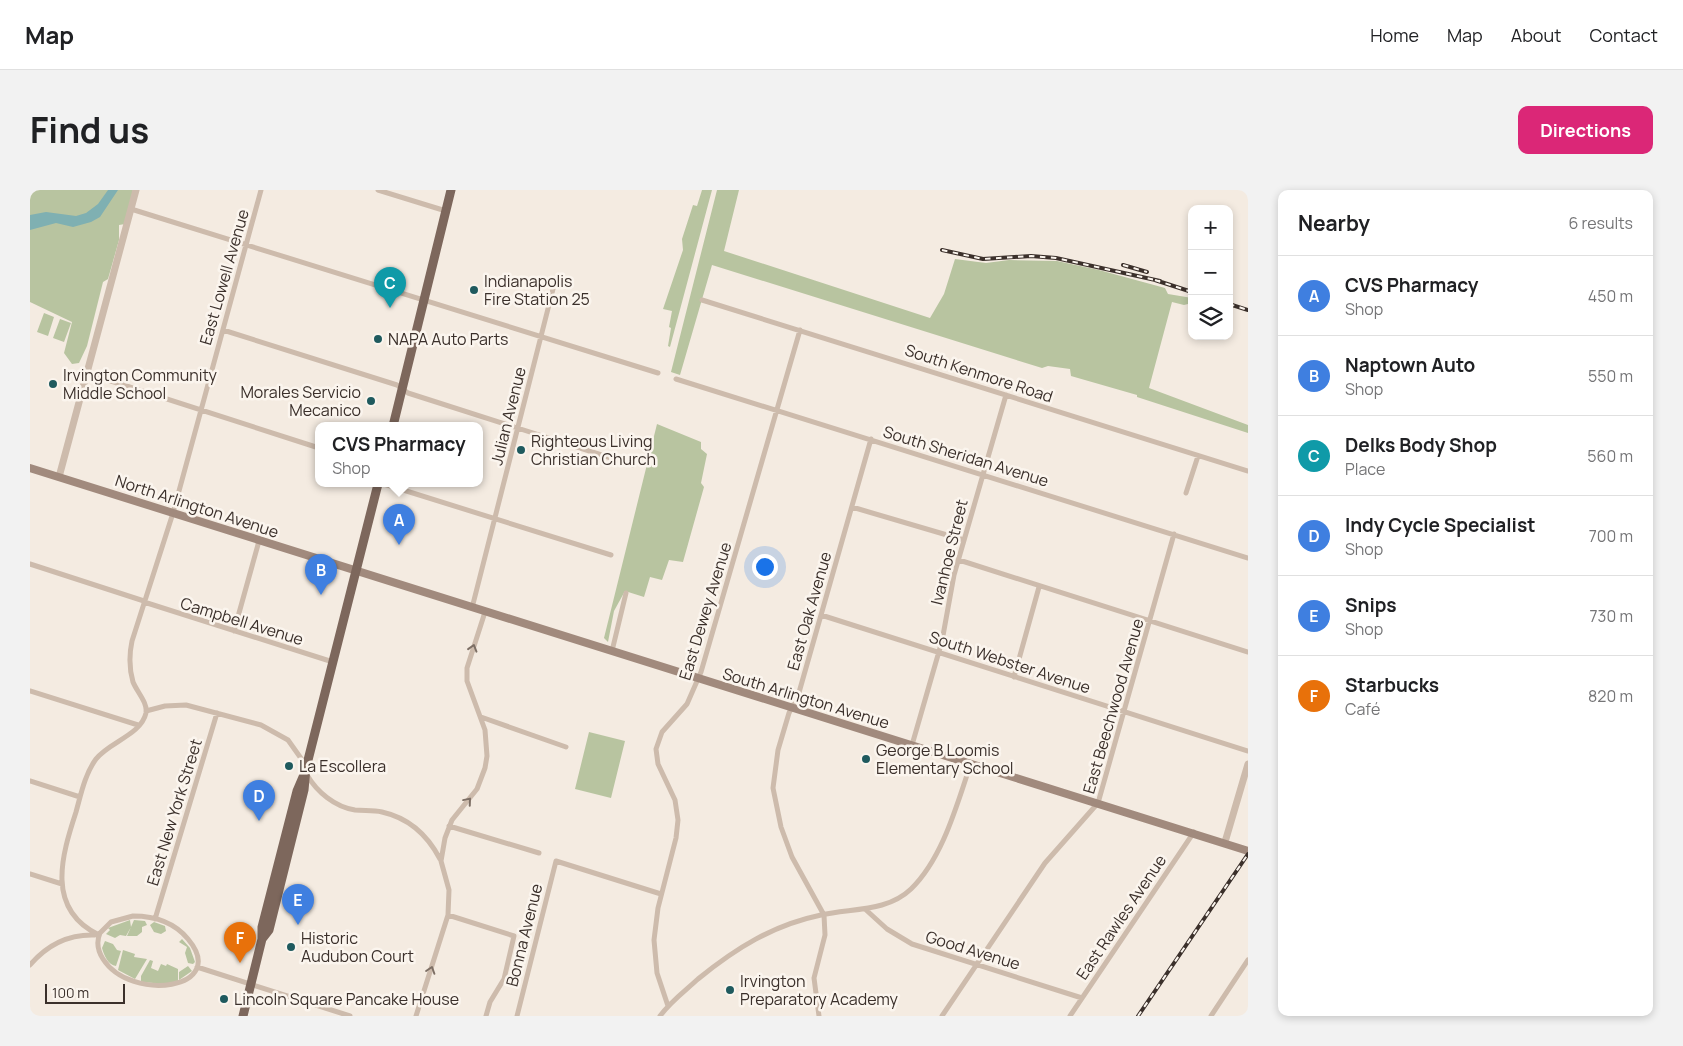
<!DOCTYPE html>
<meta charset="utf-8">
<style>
:root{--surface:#fff;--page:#f2f2f2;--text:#202124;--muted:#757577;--line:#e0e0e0;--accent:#db2777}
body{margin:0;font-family:Manrope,sans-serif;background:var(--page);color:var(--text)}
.controls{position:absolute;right:15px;top:15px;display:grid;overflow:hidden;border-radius:10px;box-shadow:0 2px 8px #0003}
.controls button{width:45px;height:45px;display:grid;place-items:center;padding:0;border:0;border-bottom:1px solid var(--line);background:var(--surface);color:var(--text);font:25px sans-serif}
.scale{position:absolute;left:15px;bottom:12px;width:80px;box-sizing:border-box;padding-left:5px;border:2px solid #3b302b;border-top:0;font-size:14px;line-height:18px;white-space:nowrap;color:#3b302b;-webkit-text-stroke:4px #fbf5ee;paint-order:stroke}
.you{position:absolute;left:734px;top:376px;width:18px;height:18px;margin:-12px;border:4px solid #fff;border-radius:50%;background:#1a73e8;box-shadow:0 0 0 8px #1a73e833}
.badge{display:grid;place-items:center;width:32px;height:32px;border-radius:50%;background:var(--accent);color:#fff;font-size:16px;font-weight:700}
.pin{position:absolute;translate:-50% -41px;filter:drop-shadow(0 1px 2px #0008)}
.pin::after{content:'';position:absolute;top:26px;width:18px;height:15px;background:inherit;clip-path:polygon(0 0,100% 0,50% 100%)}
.popup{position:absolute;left:285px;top:232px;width:168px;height:65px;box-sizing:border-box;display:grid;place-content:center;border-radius:10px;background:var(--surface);filter:drop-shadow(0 1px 4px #0005);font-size:16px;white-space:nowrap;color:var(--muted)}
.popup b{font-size:19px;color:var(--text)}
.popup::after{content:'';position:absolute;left:50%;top:100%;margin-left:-10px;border:10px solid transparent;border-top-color:var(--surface)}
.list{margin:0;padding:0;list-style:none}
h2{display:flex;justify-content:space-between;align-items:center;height:65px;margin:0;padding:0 20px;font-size:21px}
h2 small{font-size:16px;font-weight:400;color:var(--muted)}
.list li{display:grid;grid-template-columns:32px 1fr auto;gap:15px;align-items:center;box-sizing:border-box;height:80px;padding:0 20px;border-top:1px solid var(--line)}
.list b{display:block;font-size:19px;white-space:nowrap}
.list p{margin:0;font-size:16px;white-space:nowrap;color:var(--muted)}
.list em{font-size:16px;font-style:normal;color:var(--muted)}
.icon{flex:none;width:28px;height:28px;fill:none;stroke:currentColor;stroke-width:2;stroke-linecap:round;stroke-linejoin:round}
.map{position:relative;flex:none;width:1218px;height:826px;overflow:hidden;border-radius:10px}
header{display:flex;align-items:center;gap:30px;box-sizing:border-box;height:70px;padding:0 25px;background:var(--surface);border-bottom:1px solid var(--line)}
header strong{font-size:24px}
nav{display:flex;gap:28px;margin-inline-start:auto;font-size:18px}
.intro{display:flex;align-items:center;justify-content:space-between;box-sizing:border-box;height:120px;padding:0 30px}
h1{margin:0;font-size:35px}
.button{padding:12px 22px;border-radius:10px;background:var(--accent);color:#fff;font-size:18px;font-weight:700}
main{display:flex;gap:30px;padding:0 30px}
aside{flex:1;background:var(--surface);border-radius:10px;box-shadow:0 2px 8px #0003}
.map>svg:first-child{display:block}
.green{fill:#b8c4a0}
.water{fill:#7fb0b2}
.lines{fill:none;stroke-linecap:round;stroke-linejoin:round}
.minor{stroke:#cdbbac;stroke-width:5}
.tertiary{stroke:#cdbbac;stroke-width:7}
.secondary{stroke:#a18a7d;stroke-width:8}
.primary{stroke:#7d675c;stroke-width:9}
.rail-casing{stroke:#3b302b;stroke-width:4}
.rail{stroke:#fbf5ee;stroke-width:2;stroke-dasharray:5.5;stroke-linecap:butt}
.oneway{stroke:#7d6f65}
.poi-dot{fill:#1f5a5e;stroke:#fbf5ee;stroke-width:2}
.labels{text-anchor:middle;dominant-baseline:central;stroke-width:5;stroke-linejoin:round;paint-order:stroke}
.street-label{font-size:16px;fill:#3b302b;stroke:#fbf5ee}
.poi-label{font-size:16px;fill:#3b302b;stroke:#fbf5ee;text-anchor:start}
</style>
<header>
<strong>Map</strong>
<nav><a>Home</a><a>Map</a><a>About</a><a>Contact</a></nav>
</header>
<div class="intro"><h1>Find us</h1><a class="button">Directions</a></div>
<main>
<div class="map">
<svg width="1218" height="826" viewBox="0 0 1218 826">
<rect width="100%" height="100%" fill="#f4ebe1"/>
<!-- green -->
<path class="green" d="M0,0h103l-8,34 -6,1v15l-11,39 -5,3 -16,64 -8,17 -7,1 -8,-11 8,-31 -42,-20z
M672,0h10l-42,157 -2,-1 3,-18 -2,-1 3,-16 -9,-2 20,-59 -1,-11 11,-34 4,1z
M687,0h22l-15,61 206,67 14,-24 11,-35 31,4 23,-3 48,1 42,9 66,18 3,6 24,4v5l-8,2 -12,-3 -23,86 99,37v8l-111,-36v-2l-66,-19 -1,-7 -22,-3 -6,2 -330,-103 -32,110 -9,-3z
M14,123l10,4 -6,19 -11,-4z
M30,129l11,4 -7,19 -11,-4z
M627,234l44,18v7l6,5 -6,29 3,4 -21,75 -14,-2 -7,20 -12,-3 -6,20 -19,-6 -11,20 -6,31 -4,-4z
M559,542l36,9 -14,57 -36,-9z
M100,730l1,7 -5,9 -6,-1 -5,3 -9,-4 4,-4 -2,-2z
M104,730l11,1 2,4 -5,2v5l-5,4h-10z
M124,732l11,4 1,5 -5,3 -7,-2 -4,-7z
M152,749l8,9 5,14 -2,2 -5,-1 -3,-10 2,-6 -8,-5z
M75,751l8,3 4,6 4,1 -5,15c-8,-1 -12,-11 -14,-18z
M93,760l12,4 -1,3 13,2 -12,20 -17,-9z
M120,770l3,1 -2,7 7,3 3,-7 5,2 1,-2 11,5v12l-12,3 -25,-2v-6z
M158,776l4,5 -13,9v-8z"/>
<!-- water -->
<path class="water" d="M78,0h10l-18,27 -9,5 -18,5 -17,-4 -26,7v-15l16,-3 30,4 10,-3 12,-9z"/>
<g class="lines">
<!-- minor -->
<path class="minor" d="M348,0l68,21
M101,19l527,164
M672,110l546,171
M193,140l174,55 11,8 225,72
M56,183l233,75
M646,189l572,179
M354,294l227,71
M1156,303l12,-37
M822,317l112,33
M929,370l289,92
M0,374l114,37
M114,412l189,60
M442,418l81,-319
M791,425l427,136
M204,441l25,-90
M582,461l14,-58
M984,487l25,-90
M0,501l108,34
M116,521l19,-5 21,-1 75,20 27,15 17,24
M451,527l85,30
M882,555l30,-104 12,-66 52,-180
M277,585c10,17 28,32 48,35 9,1 18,0 27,2 27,6 46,24 58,47
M0,591l50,16
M419,636l90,27
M0,684l32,10
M835,719l22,20 25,15 170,54
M418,725l66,21 -10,43 -14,23 -4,14
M103,726c20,0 41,6 55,23 42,50 -57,64 -85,20 -5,-8 -7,-17 -3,-26l11,-11z
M125,729l62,-206
M69,745c-54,-26 -37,-80 -23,-123 5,-18 9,-38 20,-53 13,-17 45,-24 50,-46 2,-10 -9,-21 -13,-31 -4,-14 -4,-27 -1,-41l41,-128 88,-323
M0,775c17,-20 38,-31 65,-30
M167,777l153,49
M638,816l-11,-33 -3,-33 4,-32 18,-70 2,-18 -3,-20 -17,-36 -2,-15 6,-17 25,-28 14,-32 99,-342
M386,826l32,-101 1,-25 -8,-29 4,-23 7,-18 25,-31 8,-21 2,-12 -2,-26 -18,-49v-13l18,-56
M487,826l39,-155 105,33
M630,826c11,-15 25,-25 38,-37 38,-31 75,-54 123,-64 31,-7 66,-3 90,-26 32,-31 46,-85 60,-126
M789,826l-5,-38 11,-43 -1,-20 -32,-58 -11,-30 -8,-39 5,-38 11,-37 9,-17 73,-257
M912,826l103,-153 53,-60 76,-269
M1040,826l124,-184
M1181,826l37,-56"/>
<!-- tertiary -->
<path class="tertiary" d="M29,287l77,-287
M1195,652l23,-78"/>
<!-- secondary -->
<path class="secondary" d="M0,278l1218,383"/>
<!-- primary -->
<path class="primary" d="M363,236l58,-236
M232,749l7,-9 35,-140 2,-22 72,-284
M213,826l19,-77v-12l35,-136 6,-14"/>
<defs>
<path id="rail" d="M912,60l41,9 48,-3 25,2 104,23
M1093,75l24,7
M1125,90l37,12
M1199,114l19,6
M1108,826l110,-162"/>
</defs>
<!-- rail casing -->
<use href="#rail" class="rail-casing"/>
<!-- rail -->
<use href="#rail" class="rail"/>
</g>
<!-- one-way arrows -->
<defs><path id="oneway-chevron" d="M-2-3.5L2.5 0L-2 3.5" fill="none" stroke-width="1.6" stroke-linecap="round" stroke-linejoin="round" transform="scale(1.25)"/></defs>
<g class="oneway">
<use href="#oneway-chevron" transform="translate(443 458) rotate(-73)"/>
<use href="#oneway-chevron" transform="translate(438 611) rotate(-50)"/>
<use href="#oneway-chevron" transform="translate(401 780) rotate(-72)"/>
</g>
<!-- markers -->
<g class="poi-dot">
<circle cx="444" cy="100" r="5"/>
<circle cx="348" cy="149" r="5"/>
<circle cx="23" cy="194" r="5"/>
<circle cx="341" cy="211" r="5"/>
<circle cx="491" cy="260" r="5"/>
<circle cx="836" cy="569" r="5"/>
<circle cx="259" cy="576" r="5"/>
<circle cx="261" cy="757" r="5"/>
<circle cx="700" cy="800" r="5"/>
<circle cx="194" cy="809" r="5"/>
</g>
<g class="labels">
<!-- street labels -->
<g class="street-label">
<text transform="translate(194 87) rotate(-74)">East Lowell Avenue</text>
<text transform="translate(949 183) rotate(18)">South Kenmore Road</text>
<text transform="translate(478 226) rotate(-76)">Julian Avenue</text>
<text transform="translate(936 266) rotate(17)">South Sheridan Avenue</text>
<text transform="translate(167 316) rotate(18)">North Arlington Avenue</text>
<text transform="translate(919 362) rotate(-76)">Ivanhoe Street</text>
<text transform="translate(675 421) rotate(-73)">East Dewey Avenue</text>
<text transform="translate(779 421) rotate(-74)">East Oak Avenue</text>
<text transform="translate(212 431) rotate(17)">Campbell Avenue</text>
<text transform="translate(980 472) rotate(18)">South Webster Avenue</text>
<text transform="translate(776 508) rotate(17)">South Arlington Avenue</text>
<text transform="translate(1083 516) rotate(-74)">East Beechwood Avenue</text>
<text transform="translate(144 622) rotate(-73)">East New York Street</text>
<text transform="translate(1091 727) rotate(-56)">East Rawles Avenue</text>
<text transform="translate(494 745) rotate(-76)">Bonna Avenue</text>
<text transform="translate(943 760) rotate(17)">Good Avenue</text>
</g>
<!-- poi labels -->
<g class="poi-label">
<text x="454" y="91">Indianapolis<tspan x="454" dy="18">Fire Station 25</tspan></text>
<text x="358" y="149">NAPA Auto Parts</text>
<text x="33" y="185">Irvington Community<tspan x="33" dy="18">Middle School</tspan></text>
<text x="331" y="202" text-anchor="end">Morales Servicio<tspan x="331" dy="18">Mecanico</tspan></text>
<text x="501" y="251">Righteous Living<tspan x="501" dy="18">Christian Church</tspan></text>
<text x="846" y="560">George B Loomis<tspan x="846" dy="18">Elementary School</tspan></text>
<text x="269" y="576">La Escollera</text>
<text x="271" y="748">Historic<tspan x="271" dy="18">Audubon Court</tspan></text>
<text x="710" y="791">Irvington<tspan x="710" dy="18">Preparatory Academy</tspan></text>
<text x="204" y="809">Lincoln Square Pancake House</text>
</g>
</g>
</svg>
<div class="controls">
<button>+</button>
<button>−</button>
<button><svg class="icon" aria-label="layers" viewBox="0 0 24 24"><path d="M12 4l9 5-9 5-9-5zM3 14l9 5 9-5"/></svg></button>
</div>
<div class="scale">100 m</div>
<div class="you"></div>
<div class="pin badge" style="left:369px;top:355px;background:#3f7fe0">A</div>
<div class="popup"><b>CVS Pharmacy</b>Shop</div>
<div class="pin badge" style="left:291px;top:405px;background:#3f7fe0">B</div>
<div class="pin badge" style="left:360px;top:118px;background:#0f9aa8">C</div>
<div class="pin badge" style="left:229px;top:631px;background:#3f7fe0">D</div>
<div class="pin badge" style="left:268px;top:735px;background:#3f7fe0">E</div>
<div class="pin badge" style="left:210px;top:773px;background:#e8710a">F</div>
</div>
<aside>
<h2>Nearby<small>6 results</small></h2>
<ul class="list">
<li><span class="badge" style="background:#3f7fe0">A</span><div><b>CVS Pharmacy</b><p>Shop</p></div><em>450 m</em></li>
<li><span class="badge" style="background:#3f7fe0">B</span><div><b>Naptown Auto</b><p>Shop</p></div><em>550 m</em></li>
<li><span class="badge" style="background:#0f9aa8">C</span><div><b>Delks Body Shop</b><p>Place</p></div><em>560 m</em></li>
<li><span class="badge" style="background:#3f7fe0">D</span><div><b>Indy Cycle Specialist</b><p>Shop</p></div><em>700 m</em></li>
<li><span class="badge" style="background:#3f7fe0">E</span><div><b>Snips</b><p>Shop</p></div><em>730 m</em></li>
<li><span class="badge" style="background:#e8710a">F</span><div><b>Starbucks</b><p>Café</p></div><em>820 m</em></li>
</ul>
</aside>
</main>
